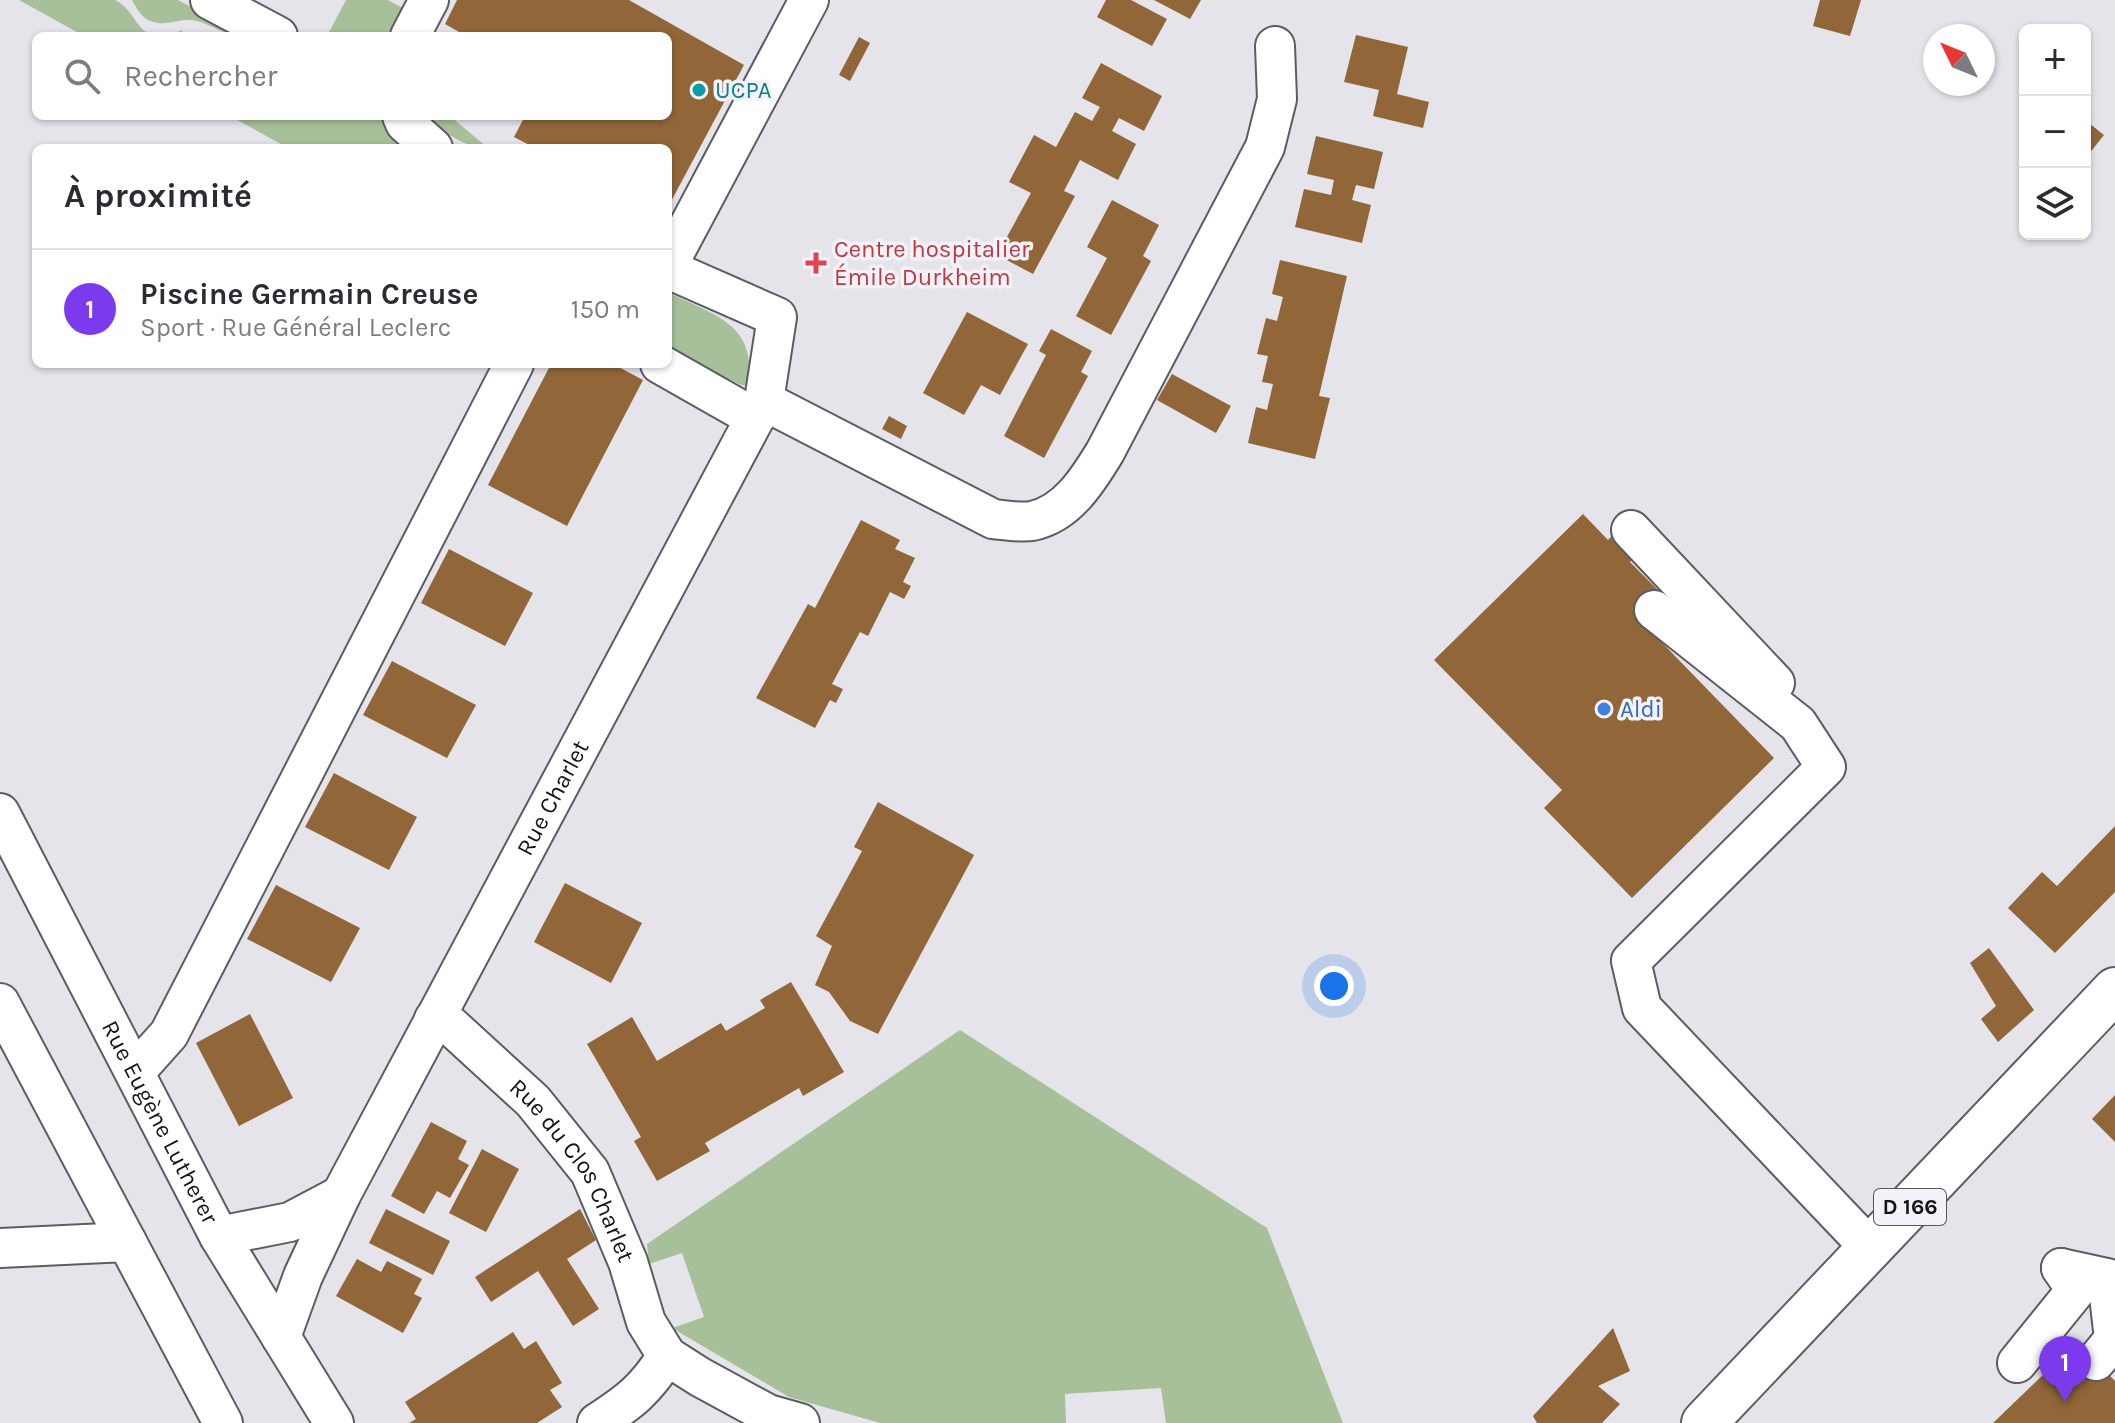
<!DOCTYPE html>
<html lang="fr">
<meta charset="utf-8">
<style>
:root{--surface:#fff;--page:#f2f2f3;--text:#2b2b33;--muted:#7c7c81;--line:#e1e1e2;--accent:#7c3aed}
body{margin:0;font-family:Karla,sans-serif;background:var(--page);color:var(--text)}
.controls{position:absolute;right:24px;top:24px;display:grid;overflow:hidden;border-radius:12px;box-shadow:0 2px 6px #0004}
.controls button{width:72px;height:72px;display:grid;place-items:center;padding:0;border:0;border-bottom:2px solid var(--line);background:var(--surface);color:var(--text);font:40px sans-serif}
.compass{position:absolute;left:1923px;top:24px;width:72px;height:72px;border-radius:50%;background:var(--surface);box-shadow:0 2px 6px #0004;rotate:313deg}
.you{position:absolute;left:1334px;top:986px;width:28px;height:28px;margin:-20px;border:6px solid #fff;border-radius:50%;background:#1a73e8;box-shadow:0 0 0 12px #1a73e833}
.badge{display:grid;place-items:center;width:52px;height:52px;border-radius:50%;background:var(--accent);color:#fff;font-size:26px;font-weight:700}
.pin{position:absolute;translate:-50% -66px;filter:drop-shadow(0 2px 4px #0008)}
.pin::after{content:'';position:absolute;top:42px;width:28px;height:24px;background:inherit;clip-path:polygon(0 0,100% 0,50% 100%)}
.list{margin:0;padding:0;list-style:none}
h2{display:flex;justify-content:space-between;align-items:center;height:104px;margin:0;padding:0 32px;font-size:34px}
h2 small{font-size:26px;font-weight:400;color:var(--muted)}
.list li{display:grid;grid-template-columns:52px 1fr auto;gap:24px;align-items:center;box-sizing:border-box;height:120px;padding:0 32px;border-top:2px solid var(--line)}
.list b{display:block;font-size:30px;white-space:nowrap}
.list p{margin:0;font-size:26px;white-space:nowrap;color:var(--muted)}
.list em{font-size:26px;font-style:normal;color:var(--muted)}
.icon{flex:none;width:44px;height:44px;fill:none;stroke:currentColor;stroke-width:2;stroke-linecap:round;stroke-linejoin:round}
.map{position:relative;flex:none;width:2115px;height:1423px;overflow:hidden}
.search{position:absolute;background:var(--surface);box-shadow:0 2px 6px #0004;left:32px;top:32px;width:640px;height:88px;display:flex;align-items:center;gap:20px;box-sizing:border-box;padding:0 28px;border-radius:12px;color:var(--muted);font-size:30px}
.panel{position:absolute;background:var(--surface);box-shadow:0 2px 6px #0004;left:32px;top:144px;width:640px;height:224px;border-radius:12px}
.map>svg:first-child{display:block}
.green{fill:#a8c09a}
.building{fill:#916638}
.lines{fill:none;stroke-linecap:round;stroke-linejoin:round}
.minor-casing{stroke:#5d5c62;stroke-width:42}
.major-casing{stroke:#5d5c62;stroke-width:48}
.minor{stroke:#fff;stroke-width:38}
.major{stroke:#fff;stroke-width:44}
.culture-dot{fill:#0f9aa8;stroke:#f2f2f8;stroke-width:3}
.health-dot{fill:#e0444e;stroke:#f2f2f8;stroke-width:3}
.shop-dot{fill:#3f7fe0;stroke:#f2f2f8;stroke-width:3}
.labels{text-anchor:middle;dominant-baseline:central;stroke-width:7;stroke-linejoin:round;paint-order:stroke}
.shield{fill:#f2f2f8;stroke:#57575a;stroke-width:2}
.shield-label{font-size:22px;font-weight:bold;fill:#151517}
.culture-label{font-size:24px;fill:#0d838f;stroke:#f2f2f8;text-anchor:start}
.health-label{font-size:24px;fill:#be3a42;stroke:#f2f2f8;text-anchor:start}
.shop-label{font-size:24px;fill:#366cbe;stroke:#f2f2f8;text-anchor:start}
.street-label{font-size:24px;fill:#151517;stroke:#f2f2f8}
</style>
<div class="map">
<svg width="2115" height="1423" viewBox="0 0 2115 1423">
<rect width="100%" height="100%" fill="#e5e4eb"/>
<!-- green -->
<path class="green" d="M19,0h96c27,13 18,49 68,30l-4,6h-95z
M132,0h46l66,35c-20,3 -35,-14 -54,-15 -12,-1 -24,6 -37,2 -11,-3 -16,-13 -21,-22z
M346,0h42l18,10 -14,26h-65z
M230,116h148l30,32h-120z
M427,116h23l38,32c-24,0 -44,-16 -61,-32z
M668,292c48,25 88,30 81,94l-8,-1 -73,-36z
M960,1030l307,198 76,195h-177l-5,-35 -96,6 1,29h-186l-91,-26 -117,-69 32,-11 -22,-64 -33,11 -2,-20z"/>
<!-- building -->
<path class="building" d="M457,0h172l115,65 -76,142v-59h-133l-21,-11 11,-21h143v-80h-202l-21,-12z
M1106,0h25l36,19 -15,27 -55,-29z
M1154,0h47l-11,19z
M1820,0h41l-11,36 -37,-10z
M1356,35l52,12 -11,47 32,8 -6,26 -50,-12 6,-26 -35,-8z
M859,37l11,6 -20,38 -11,-6z
M1101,63l61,33 -18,35 -25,-13 -7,13 24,13 -18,36 -38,-20 -16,31 11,5 -42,78 -36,-19 34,-62 -22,-11 25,-47 22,12 19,-35 17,9 8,-14 -18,-9z
M2085,120l19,15 -15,19 -4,-3z
M1316,136l67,16 -9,37 -18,-4 -4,15 19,5 -9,38 -67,-16 9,-38 27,6 3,-15 -27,-6z
M1112,200l47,25 -16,31 8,5 -40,74 -35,-19 31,-58 -20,-11z
M1280,260l67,16 -28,120 11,2 -15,61 -67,-16 8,-36 11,3 6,-26 -11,-2 6,-26 -11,-2 9,-36 11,3 6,-24 -11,-3z
M967,312l61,32 -28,51 -19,-10 -17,30 -41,-22z
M1051,329l41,22 -11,21 7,4 -44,82 -40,-22 42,-81 -7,-4z
M551,364h62l30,16 -76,146 -79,-41z
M1172,374l59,32 -15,27 -59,-33z
M889,416l18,10 -6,13 -19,-10z
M1583,514l25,26 11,-12 22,23 -11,11 36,36 -24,24 132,136 -142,140 -88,-90 18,-18 -128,-130z
M861,520l39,20 -5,9 20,9 -12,24 8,4 -7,13 -14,-7 -22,44 -8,-4 -28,52 11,5 -7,14 -6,-3 -15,28 -59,-30 52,-94 7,4z
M449,549l84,44 -28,53 -84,-43z
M392,661l84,44 -29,53 -84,-43z
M334,773l83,44 -28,53 -84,-43z
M878,802l96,53 -96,179 -28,-13 -21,-29 -14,-7 17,-39 -16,-10 46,-85 -8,-4z
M2115,826v66l-60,61 -47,-45 34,-36 15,14z
M565,883l77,40 -31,60 -77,-41z
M276,885l84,43 -29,54 -84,-43z
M1989,948l45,62 -36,32 -17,-23 15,-13 -26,-43z
M791,982l53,90 -41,24 -4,-8 -94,55 5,8 -53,30 -23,-40 7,-4 -54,-93 45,-27 25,44 64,-38 5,8 39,-23 -5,-8z
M250,1014l43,84 -54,28 -43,-83z
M2115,1095v47l-23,-23z
M431,1122l36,19 -9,18 11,6 -19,33 -13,-7 -13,23 -33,-18z
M482,1149l37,20 -33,63 -37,-19z
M386,1209l64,32 -17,34 -64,-32z
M580,1209l16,31 -29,19 32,50 -26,17 -35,-55 -47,31 -16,-25z
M357,1259l24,13 6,-11 35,18 -8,15 8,4 -19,35 -67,-37z
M1613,1328l17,43 -32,15 22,18 -18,19h-65l-4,-7z
M513,1332l11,17 12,-8 26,42 -12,7 12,17 -25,16h-128l7,-4 -11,-17z
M2077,1342l38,39v42h-122z"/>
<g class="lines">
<defs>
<g id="minor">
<path d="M210,0l68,36"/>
<path d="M410,36l19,-36"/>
<path d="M402,116l3,7 28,25"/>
<path d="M668,265l141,-265"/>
<path d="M660,364l95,54"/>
<path d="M764,401l229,118c12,1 27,4 39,2 35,-7 56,-41 73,-69l160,-305 12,-48 -2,-53"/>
<path d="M1631,530l144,153"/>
<path d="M1654,610l144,114 28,43 -195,194 11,47 228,240"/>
<path id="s1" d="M0,813l219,423 115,187"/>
<path d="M0,1003l223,420"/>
<path id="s2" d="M434,1019l17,7 82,75 57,71 38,90 18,60 21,34 33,21 68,37 32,9"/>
<path d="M135,1072l34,-38 345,-670"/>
<path id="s3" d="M341,1195l423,-794 13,-84 -109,-48"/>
<path d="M219,1236l71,-14 51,-27 -38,81 -22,61"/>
<path d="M0,1248l127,-6"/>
<path d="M2061,1268l46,10 7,61 -18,22"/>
<path d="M2017,1363l59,-73 -15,-22"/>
<path d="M597,1423c34,-22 48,-33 70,-67"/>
</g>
<path id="major" d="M1704,1423l411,-433"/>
</defs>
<!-- minor casing -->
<use href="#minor" class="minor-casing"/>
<!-- major casing -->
<use href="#major" class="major-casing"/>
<!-- minor -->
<use href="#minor" class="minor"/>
<!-- major -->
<use href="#major" class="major"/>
</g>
<!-- markers -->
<circle class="culture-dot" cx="699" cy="90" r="8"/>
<path class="health-dot" d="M812 251h8v8h8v8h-8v8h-8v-8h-8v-8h8z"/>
<circle class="shop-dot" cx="1604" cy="709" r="8"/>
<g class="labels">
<!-- shield labels -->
<rect class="shield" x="1874" y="1189" width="72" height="36" rx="6"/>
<g class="shield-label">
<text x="1910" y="1207">D 166</text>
</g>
<!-- culture labels -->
<g class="culture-label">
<text x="715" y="90">UCPA</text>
</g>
<!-- health labels -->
<g class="health-label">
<text x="834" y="249">Centre hospitalier<tspan x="834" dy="28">Émile Durkheim</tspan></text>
</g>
<!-- shop labels -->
<g class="shop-label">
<text x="1620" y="709">Aldi</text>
</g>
<!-- street labels -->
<g class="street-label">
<text stroke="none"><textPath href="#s3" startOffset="450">Rue Charlet</textPath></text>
<text stroke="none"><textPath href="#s1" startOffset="348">Rue Eugène Lutherer</textPath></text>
<text stroke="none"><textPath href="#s2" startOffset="210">Rue du Clos Charlet</textPath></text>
</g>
</g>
</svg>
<div class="controls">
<button>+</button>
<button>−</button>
<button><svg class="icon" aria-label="layers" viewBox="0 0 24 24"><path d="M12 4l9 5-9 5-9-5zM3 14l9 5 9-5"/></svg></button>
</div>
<svg class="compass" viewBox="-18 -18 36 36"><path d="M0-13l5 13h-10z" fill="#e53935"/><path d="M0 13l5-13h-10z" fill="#7c7c81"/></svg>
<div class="you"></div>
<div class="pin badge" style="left:2065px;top:1402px">1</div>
<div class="search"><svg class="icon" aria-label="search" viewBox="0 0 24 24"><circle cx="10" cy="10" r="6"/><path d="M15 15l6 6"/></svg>Rechercher</div>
<section class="panel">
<h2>À proximité<small></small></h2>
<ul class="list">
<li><span class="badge">1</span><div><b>Piscine Germain Creuse</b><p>Sport · Rue Général Leclerc</p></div><em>150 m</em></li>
</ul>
</section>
</div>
